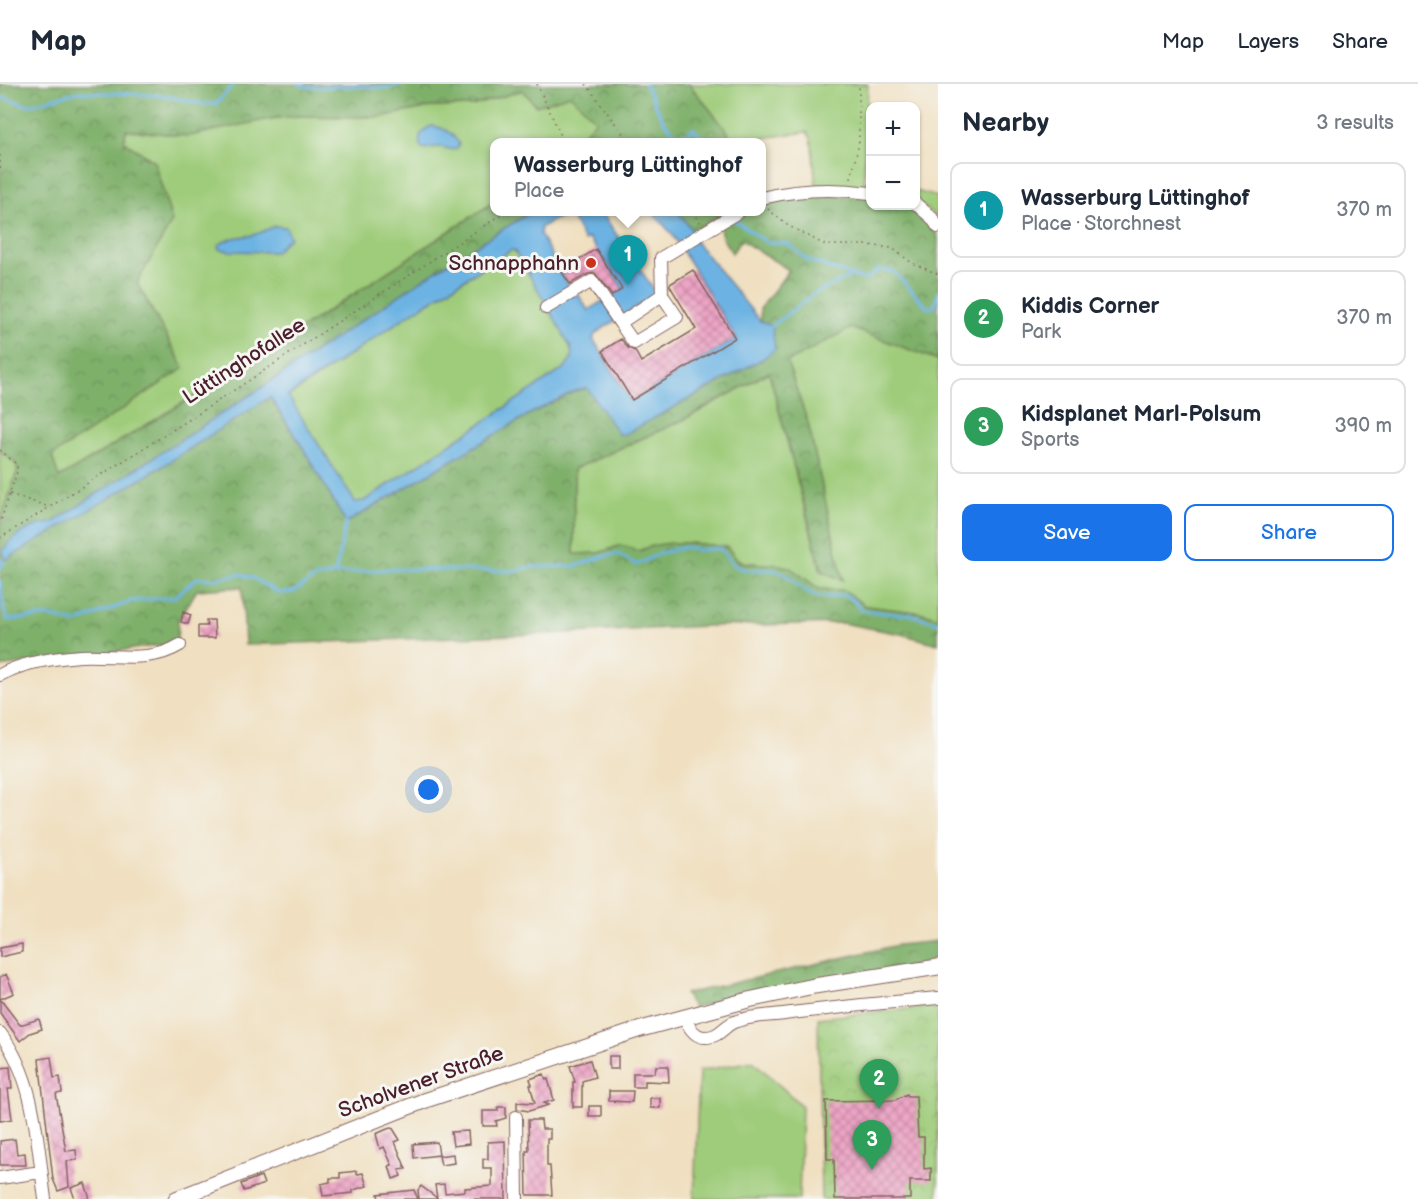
<!DOCTYPE html>
<meta charset="utf-8">
<style>
:root{--surface:#fff;--page:#f6f6f7;--text:#1f2937;--muted:#747a83;--line:#e0e1e3;--accent:#1a73e8}
body{margin:0;font-family:"Balsamiq Sans",sans-serif;background:var(--page);color:var(--text)}
.controls{position:absolute;right:18px;top:18px;display:grid;overflow:hidden;border-radius:12px;box-shadow:0 2px 4px #0004}
.controls button{width:54px;height:54px;display:grid;place-items:center;padding:0;border:0;border-bottom:2px solid var(--line);background:var(--surface);color:var(--text);font:30px sans-serif}
.you{position:absolute;left:429px;top:706px;width:21px;height:21px;margin:-15px;border:4px solid #fff;border-radius:50%;background:#1a73e8;box-shadow:0 0 0 9px #1a73e833}
.badge{display:grid;place-items:center;width:39px;height:39px;border-radius:50%;background:var(--accent);color:#fff;font-size:20px;font-weight:700}
.pin{position:absolute;translate:-50% -50px;filter:drop-shadow(0 2px 3px #0008)}
.pin::after{content:'';position:absolute;top:32px;width:21px;height:18px;background:inherit;clip-path:polygon(0 0,100% 0,50% 100%)}
.popup{position:absolute;left:490px;top:54px;width:276px;height:78px;box-sizing:border-box;display:grid;place-content:center;border-radius:12px;background:var(--surface);filter:drop-shadow(0 2px 4px #0005);font-size:20px;white-space:nowrap;color:var(--muted)}
.popup b{font-size:22px;color:var(--text)}
.popup::after{content:'';position:absolute;left:50%;top:100%;margin-left:-12px;border:12px solid transparent;border-top-color:var(--surface)}
.list{margin:0;padding:0;list-style:none}
h2{display:flex;justify-content:space-between;align-items:center;height:78px;margin:0;padding:0 24px;font-size:26px}
h2 small{font-size:20px;font-weight:400;color:var(--muted)}
.list li{display:grid;grid-template-columns:39px 1fr auto;gap:18px;align-items:center;box-sizing:border-box;height:96px;margin:0 12px 12px;padding:0 12px;border:2px solid var(--line);border-radius:12px}
.list b{display:block;font-size:22px;white-space:nowrap}
.list p{margin:0;font-size:20px;white-space:nowrap;color:var(--muted)}
.list em{font-size:20px;font-style:normal;color:var(--muted)}
.actions{display:flex;gap:12px;padding:18px 24px}
.actions a{flex:1;padding:14px 0;border:2px solid var(--accent);border-radius:12px;text-align:center;font-size:21px;color:var(--accent)}
.actions .main{background:var(--accent);color:#fff}
.map{position:relative;flex:none;width:938px;height:1115px;overflow:hidden}
header{display:flex;align-items:center;gap:36px;box-sizing:border-box;height:84px;padding:0 30px;background:var(--surface);border-bottom:2px solid var(--line)}
header strong{font-size:28px}
nav{display:flex;gap:33px;margin-inline-start:auto;font-size:21px}
main{display:flex}
aside{flex:1;background:var(--surface)}
.map>svg:first-child{display:block}
.grass{fill:#9fcc7a;stroke:#747652;stroke-width:1.5}
.forest{fill:url(#forest-crowns);stroke:#64684a;stroke-width:1.5}
.park{fill:url(#park-crowns);stroke:#747652;stroke-width:1.5}
.water{fill:#6cb3e3;stroke:#5b6987;stroke-width:1.5;fill-rule:evenodd}
.lines{fill:none;stroke-linecap:round;stroke-linejoin:round}
.stream{stroke:#6cb3e3;stroke-width:3}
.building{fill:url(#building-cross-hatch)}
.minor-casing{stroke:#846360;stroke-width:14}
.major-casing{stroke:#846360;stroke-width:17}
.path{stroke:#846360;stroke-width:1.5;stroke-dasharray:1.5 4.5;stroke-linecap:butt}
.minor{stroke:#fff;stroke-width:12}
.major{stroke:#fff;stroke-width:15}
.poi-dot{fill:#c8321e;stroke:#f6f6f2;stroke-width:2}
.labels{text-anchor:middle;dominant-baseline:central;stroke-width:6;stroke-linejoin:round;paint-order:stroke}
.poi-label{font-size:21px;fill:#4a1f2b;stroke:#f6f6f2;text-anchor:end}
.street-label{font-size:21px;fill:#4a1f2b;stroke:#f6f6f2}
</style>
<header>
<strong>Map</strong>
<nav><a>Map</a><a>Layers</a><a>Share</a></nav>
</header>
<main>
<div class="map">
<svg width="938" height="1115" viewBox="0 0 938 1115">
<defs>
<pattern id="forest-crowns" width="20" height="18" patternUnits="userSpaceOnUse" patternTransform="scale(1.5)"><rect width="20" height="18" fill="#7fb06a"/><path d="M2 6a3 3 0 1 1 6 0M12 15a3 3 0 1 1 6 0" fill="none" stroke="#6a8f57"/></pattern>
<pattern id="park-crowns" width="20" height="18" patternUnits="userSpaceOnUse" patternTransform="scale(1.5)"><rect width="20" height="18" fill="#9fcc7a"/><path d="M2 6a3 3 0 1 1 6 0M12 15a3 3 0 1 1 6 0" fill="none" stroke="#8aaf6a"/></pattern>
<pattern id="building-cross-hatch" width="8" height="8" patternUnits="userSpaceOnUse" patternTransform="scale(1.5)"><rect width="8" height="8" fill="#eda4c5"/><path d="M0 0l8 8M0 8l8-8" fill="none" stroke="#c285a0"/></pattern>
</defs>
<rect width="100%" height="100%" fill="#f6f6f2"/>
<filter id="ink" filterUnits="userSpaceOnUse"><feTurbulence type="fractalNoise" baseFrequency=".0167" numOctaves="2"/><feDisplacementMap in="SourceGraphic" scale="12" xChannelSelector="R" yChannelSelector="G"/><feConvolveMatrix kernelMatrix="1 2 1 2 8 2 1 2 1" color-interpolation-filters="sRGB"/></filter>
<filter id="wash" filterUnits="userSpaceOnUse"><feTurbulence type="fractalNoise" baseFrequency=".008" numOctaves="4" result="noise"/><feDisplacementMap in="SourceGraphic" scale="24" xChannelSelector="R" yChannelSelector="G"/><feGaussianBlur stdDeviation="1.35" result="paint"/><feColorMatrix in="noise" values="0 0 0 0 0 0 0 0 0 0 0 0 0 0 0 0 0 1.4 0 .05"/><feComposite in="paint" operator="in"/></filter>
<g filter="url(#wash)">
<rect width="100%" height="100%" fill="#f0e0c1"/>
<!-- grass -->
<path class="grass" d="M689,0h179l-4,97 6,2v6l-54,-4 -5,-47 -4,-6 -77,10 -2,-10z
M523,6l13,16 34,-11 27,25 -21,22h-82v60l-242,159 -194,118 -6,-23 132,-88 -47,-85 35,-62 -18,-60 -30,-19 2,-12 63,6 80,-17 28,-3 82,1 52,-10 41,-1z
M916,107l22,6v21l-22,-17z
M511,166h3c10,16 60,92 58,106 -1,4 -5,9 -7,12l-201,133 -9,2 -67,-106 125,-85z
M851,244l87,32v258l-15,-5 -58,-7 -21,-16 -24,-1 -10,-6 -55,-20c-15,1 -20,-5 -28,-16 -32,-4 -59,-9 -89,4l-17,-6 -22,8 -25,2v-86l109,-49 86,-48 52,199 21,8 -34,-155 -21,-62z
M0,366l15,13 3,6 -18,54z
M753,977l49,45 -3,93h-105l5,-128z"/>
<!-- forest -->
<path class="forest" d="M0,0h689l39,48 2,10h-154l20,-22 -26,-25 -34,11 -13,-16 -51,16 -41,1 -52,10 -82,-1 -28,3 -80,17 -63,-6 -2,12 30,19 18,60 -35,62 47,85 -132,88 7,22 193,-117 242,-159v10h37l-91,56 -170,129 33,51 43,75 182,-108 47,-24 12,-3 40,45 137,-75 -4,-49 29,-39 -48,-30 -9,13 -8,-12 -5,-14 28,-15h15v-7c33,-15 73,-9 108,-8v9c11,0 24,-2 34,0 14,2 29,19 34,31v123l-87,-32 -64,34 21,61 35,157 -21,-8 -53,-200 -86,48 -109,49v85l25,-1 22,-8 17,6c30,-13 57,-8 89,-4l10,13 8,4h28l16,3 31,22 24,1 21,16 58,7 15,5v26l-37,-10 -59,-11 -136,3 -135,7 -326,12 -3,-58 -45,3 -19,31 -1,22 -177,24v-144l18,-54 -3,-6 -15,-13z
M678,128h47l-32,20z
M938,857v21l-245,45 -8,-13 213,-49z"/>
<!-- park -->
<path class="park" d="M938,922v193h-117l-3,-181z"/>
<!-- water -->
<path class="water" d="M433,42c12,2 20,7 26,18l-2,5c-7,2 -12,-3 -19,-2 -13,1 -20,7 -18,-12l9,-8z
M531,128h73v4l53,78 -61,39 -3,6 38,62 105,-63 -64,-104 -20,-22h26l19,24 -3,3 66,82 12,5 3,23 -11,9 -137,75 -8,2 -32,-47 -12,3 -47,24 -182,108 -43,-75 -33,-51 -104,67 -162,97 -1,-11c11,-15 30,-26 49,-27l212,-137 176,-118zM571,132l13,25 5,-3 34,51 -35,21 -10,-16 -4,2 -34,-62 1,-7 15,-8zM511,166h3l32,53 -3,2 6,8 2,-1 20,36 1,10 -7,10 -201,133 -9,1 -67,-106 125,-84z
M275,142l11,1 4,10 -15,15 -46,-1 -10,-2 -1,-3c10,-9 24,-9 35,-11 8,-2 15,-6 22,-9z"/>
<g class="lines">
<!-- stream -->
<path class="stream" d="M299,0l9,3 48,-1 31,2 14,-4
M645,0c8,13 21,55 40,50 3,-1 6,-4 8,-6l8,9v5
M0,13l28,8 50,-13 56,2 33,2 36,8h13l18,-20
M733,135l33,23 23,2 18,16 58,20 14,-11 15,3 34,36 7,-2 3,-14
M772,242l42,-32 35,-17
M0,477h4l-4,8
M335,490l11,-51
M0,497l4,30 4,9 41,-4 26,7 57,-22 43,-4 22,-19 18,1 25,-5 13,4 26,15 14,-1 22,-14 20,-4 55,-5 125,2 15,-4 45,-1 30,-10 13,-2 19,11 23,-12 26,-6 14,3 19,-2c6,5 10,13 16,18 14,9 31,-1 46,6 12,6 22,20 35,24 23,6 26,-13 45,14l33,4h15l29,9"/>
</g>
<g id="blocks">
<!-- building -->
<path class="building" d="M596,165l26,40 -10,7 -17,-23 -7,1 -18,10 -9,-13z
M693,186l42,68 -103,62 -30,-49 19,-12 7,9 7,3 6,11 55,-33 -26,-43v-2z
M183,528l8,3 -3,9 -7,-2z
M206,536h8l1,18h-17v-12h9z
M22,860v8l-22,5v-9z
M6,890l8,19 -14,6 20,26 19,-6 3,10 -12,4 -10,8 -20,-28v-36z
M609,972h9v13h-9z
M51,973l3,21 6,-1 2,16 -6,1 10,57 10,-1 1,10 -10,1 2,26 -11,4 -5,-12 -14,-120z
M590,976l5,17 -13,4v26h-9v-25h2l-5,-16z
M656,982h12l1,16 -24,-1v6h-12v-14h22z
M10,983l2,22h-4l4,30 -12,2v-53z
M544,990l2,6 2,-1 6,21 -10,3 5,2 -20,6 -12,-2v-7l18,1 -5,-18h2l-2,-6z
M609,1007h24l-1,11 -23,-1z
M907,1010l1,2h8l2,41h6v32l7,-1v13h-21v18h-75l-1,-40h-7l-1,-58 69,-1z
M650,1014h10v10h-10z
M589,1022h12v10h-12z
M498,1023h8v11l-10,3 1,5h-14v-15h15z
M528,1036h13l1,9h8v10h-3v27h3l2,29h-25l-1,-44h3z
M392,1043l8,13 -5,2 11,27 -7,1 2,6 -8,3 -4,-13 3,-1 -8,-18 -4,2 -4,-15z
M468,1047l1,13 -16,2 -2,-14z
M15,1055l2,15 8,-1 1,12h-26v-24z
M505,1057l1,58h-87l-1,-9 3,-4 16,12 -2,-13 9,-1 1,9 20,-2v-3l27,-2v-18h-9v-9h5v-17z
M437,1058l2,13 -25,3 -1,-14z
M453,1070l1,9 -13,2 -2,-9z
M357,1087v3l6,-1 4,13 -14,4v3l-30,3 -2,-12 9,-2v-4h10v-5z
M261,1092l3,8 -20,7 -3,-7z
M85,1099l5,16h-15l-4,-11z
M414,1106l4,9h-39l-1,-5z"/>
</g>
</g>
<g filter="url(#ink)">
<use href="#blocks" fill-opacity="0" stroke="#846360" stroke-width="1.5"/>
<g class="lines">
<defs>
<path id="minor" d="M762,114c36,-9 71,-10 108,-5
M916,120l16,14 6,9
M662,211l15,22 -43,26 -14,-20 42,-28 -1,-37 77,-46
M546,224l46,-27 28,42
M0,591c23,-13 54,-17 80,-19 35,-2 69,8 100,-11
M684,932c4,10 10,21 21,21 17,0 19,-13 32,-16 17,-6 37,-5 54,-8 49,-6 98,-11 147,-15
M0,949c36,47 37,109 45,166
M516,1033l1,82
M0,1094l41,-6"/>
<path id="major" d="M176,1115l250,-99 215,-71 107,-29 66,-14 124,-19"/>
</defs>
<!-- minor casing -->
<use href="#minor" class="minor-casing"/>
<!-- major casing -->
<use href="#major" class="major-casing"/>
<!-- path -->
<path class="path" d="M537,0l27,58
M586,0l43,58
M0,3l1,-3
M0,71v13
M851,94l8,-35v-59
M768,125l19,16 38,20h43l24,3 20,15 26,11
M692,128l8,10
M0,366l15,13 3,6 -18,54
M10,410l39,13
M0,454l195,-122 310,-204"/>
<!-- minor -->
<use href="#minor" class="minor"/>
<!-- major -->
<use href="#major" class="major"/>
</g>
</g>
<!-- markers -->
<circle class="poi-dot" cx="591" cy="179" r="6"/>
<g class="labels">
<!-- poi labels -->
<g class="poi-label">
<text x="579" y="179">Schnapphahn</text>
</g>
<!-- street labels -->
<g class="street-label">
<text transform="translate(244 277) rotate(-33)">Lüttinghofallee</text>
<text transform="translate(421 998) rotate(-20)">Scholvener Straße</text>
</g>
</g>
</svg>
<div class="controls">
<button>+</button>
<button>−</button>
</div>
<div class="you"></div>
<div class="pin badge" style="left:628px;top:201px;background:#0f9aa8">1</div>
<div class="popup"><b>Wasserburg Lüttinghof</b>Place</div>
<div class="pin badge" style="left:879px;top:1025px;background:#2e9e5b">2</div>
<div class="pin badge" style="left:872px;top:1086px;background:#2e9e5b">3</div>
</div>
<aside>
<h2>Nearby<small>3 results</small></h2>
<ul class="list">
<li><span class="badge" style="background:#0f9aa8">1</span><div><b>Wasserburg Lüttinghof</b><p>Place · Storchnest</p></div><em>370 m</em></li>
<li><span class="badge" style="background:#2e9e5b">2</span><div><b>Kiddis Corner</b><p>Park</p></div><em>370 m</em></li>
<li><span class="badge" style="background:#2e9e5b">3</span><div><b>Kidsplanet Marl-Polsum</b><p>Sports</p></div><em>390 m</em></li>
</ul>
<div class="actions"><a class="main">Save</a><a>Share</a></div>
</aside>
</main>
